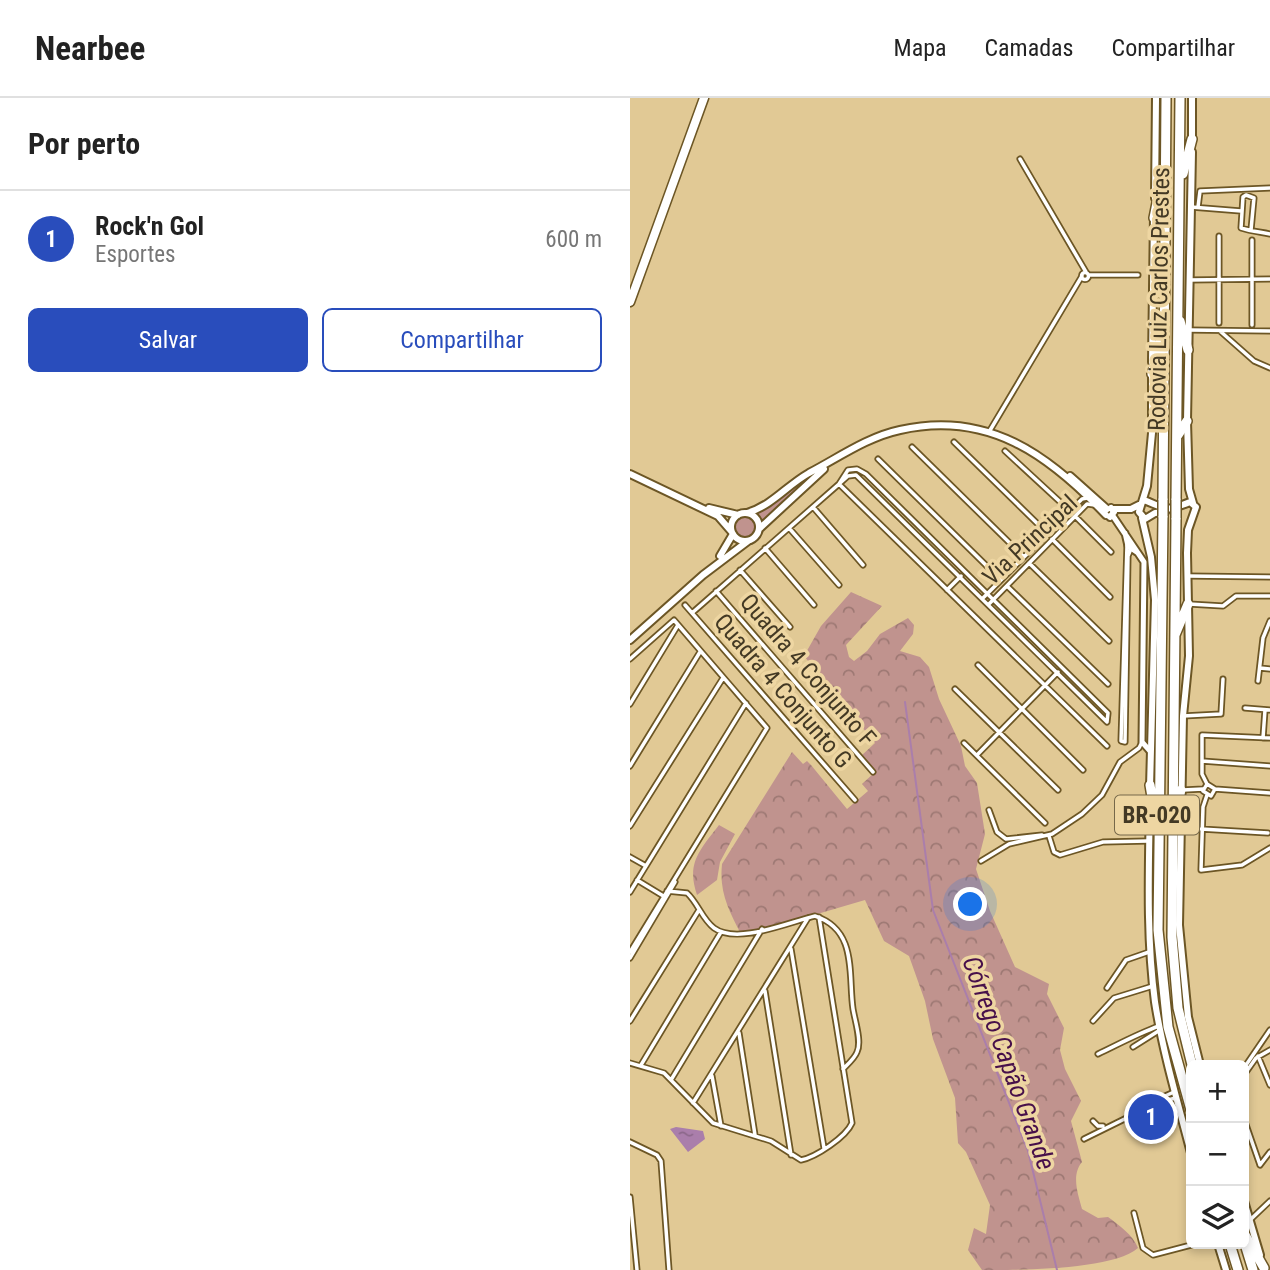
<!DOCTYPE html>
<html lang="pt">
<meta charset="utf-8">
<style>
:root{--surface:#fff;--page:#f6f6f6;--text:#222;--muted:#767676;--line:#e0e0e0;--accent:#294dbc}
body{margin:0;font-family:"Roboto Condensed",sans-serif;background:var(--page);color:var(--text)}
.controls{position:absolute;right:21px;bottom:21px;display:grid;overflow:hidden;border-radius:10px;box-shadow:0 4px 10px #0003}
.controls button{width:63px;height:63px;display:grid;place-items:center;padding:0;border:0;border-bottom:2px solid var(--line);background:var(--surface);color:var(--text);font:35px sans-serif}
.you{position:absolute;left:341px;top:807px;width:24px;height:24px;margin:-18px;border:5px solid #fff;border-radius:50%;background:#1a73e8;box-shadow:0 0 0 10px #1a73e833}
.badge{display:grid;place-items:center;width:46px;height:46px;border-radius:50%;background:var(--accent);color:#fff;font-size:23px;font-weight:700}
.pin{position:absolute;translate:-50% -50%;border:4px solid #fff;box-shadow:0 2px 7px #0006}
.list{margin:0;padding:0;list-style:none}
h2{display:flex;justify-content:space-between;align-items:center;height:91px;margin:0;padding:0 28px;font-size:30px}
h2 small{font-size:23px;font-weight:400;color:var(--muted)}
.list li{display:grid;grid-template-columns:46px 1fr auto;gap:21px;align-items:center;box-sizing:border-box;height:98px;padding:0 28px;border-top:2px solid var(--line)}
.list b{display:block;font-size:26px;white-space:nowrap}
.list p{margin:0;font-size:23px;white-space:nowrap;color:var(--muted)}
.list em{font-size:23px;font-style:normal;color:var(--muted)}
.actions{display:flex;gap:14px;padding:21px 28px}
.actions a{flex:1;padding:16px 0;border:2px solid var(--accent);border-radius:10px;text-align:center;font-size:24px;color:var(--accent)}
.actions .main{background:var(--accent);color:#fff}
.icon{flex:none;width:38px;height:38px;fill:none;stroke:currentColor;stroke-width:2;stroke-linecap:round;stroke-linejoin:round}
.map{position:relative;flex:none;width:640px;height:1172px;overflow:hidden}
header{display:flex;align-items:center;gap:42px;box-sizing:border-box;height:98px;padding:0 35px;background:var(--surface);border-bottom:2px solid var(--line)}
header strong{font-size:33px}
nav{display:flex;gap:38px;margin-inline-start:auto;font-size:24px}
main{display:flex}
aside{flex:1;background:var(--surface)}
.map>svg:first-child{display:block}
.green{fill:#c0938e}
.forest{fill:url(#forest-crowns)}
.water{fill:url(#water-ripples)}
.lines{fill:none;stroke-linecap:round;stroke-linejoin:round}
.stream{stroke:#aa7eab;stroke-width:2}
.minor-casing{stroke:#6c5625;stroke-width:7}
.tertiary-casing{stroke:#6c5625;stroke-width:9}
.secondary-casing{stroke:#6c5625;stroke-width:10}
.primary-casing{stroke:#6c5625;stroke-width:11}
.trunk-casing{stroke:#6c5625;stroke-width:12}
.minor{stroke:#fff;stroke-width:3.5}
.tertiary{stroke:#fff;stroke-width:5}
.secondary{stroke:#fff;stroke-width:6}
.primary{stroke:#fff;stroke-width:8}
.trunk{stroke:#fff;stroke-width:9}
.trunk-bridge-casing{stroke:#6c5625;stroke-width:12;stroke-linecap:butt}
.trunk-bridge{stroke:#fff;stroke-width:9}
.labels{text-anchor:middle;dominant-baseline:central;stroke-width:7;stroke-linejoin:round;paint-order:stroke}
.shield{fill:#eed6a2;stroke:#76684a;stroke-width:2}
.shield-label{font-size:23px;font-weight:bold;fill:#433924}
.street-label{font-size:24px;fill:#433924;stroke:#eed6a2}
.water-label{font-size:26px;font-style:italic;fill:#47104a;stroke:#eed6a2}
</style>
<header>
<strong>Nearbee</strong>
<nav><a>Mapa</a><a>Camadas</a><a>Compartilhar</a></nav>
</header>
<main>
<aside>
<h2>Por perto<small></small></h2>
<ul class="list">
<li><span class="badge">1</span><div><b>Rock'n Gol</b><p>Esportes</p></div><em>600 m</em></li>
</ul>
<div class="actions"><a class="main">Salvar</a><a>Compartilhar</a></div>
</aside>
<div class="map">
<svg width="640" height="1172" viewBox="0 0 640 1172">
<defs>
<pattern id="forest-crowns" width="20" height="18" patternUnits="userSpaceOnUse" patternTransform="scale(1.75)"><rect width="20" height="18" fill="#c0938e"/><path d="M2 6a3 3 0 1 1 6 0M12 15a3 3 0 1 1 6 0" fill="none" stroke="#9e7974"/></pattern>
<pattern id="water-ripples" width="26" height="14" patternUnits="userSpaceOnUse" patternTransform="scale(1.75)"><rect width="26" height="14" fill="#aa7eab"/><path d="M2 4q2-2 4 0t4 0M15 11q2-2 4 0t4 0" fill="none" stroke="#8c688b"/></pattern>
</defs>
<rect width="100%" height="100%" fill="#e1c995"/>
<!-- green -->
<path class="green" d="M196,367l-62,53 -4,5 -7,-11c26,-7 49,-33 73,-47z
M102 429a13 13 0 1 1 26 0a13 13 0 1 1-26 0Z
M533,1002l7,19 -30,14 -9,-19z"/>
<!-- forest -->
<path class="forest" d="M221,494l31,14 -36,39 3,12 5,4 13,-10 13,-17 28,-16 6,7 -1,9 -13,17 20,6 9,10 10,32 22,47 4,20 12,17 8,51 -9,35 14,42 25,56 34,17 -2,10 17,34 -4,22 5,19 16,32 -10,20 11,41c-11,13 -4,32 0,47l16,9 10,-1c11,8 25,18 30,31 -25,22 -118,22 -156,22l-14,-20 6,-22 12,6 4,-29 -24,-53 -8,-9 -3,-45 -22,-59 -8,-38 -16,-45 -25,-15 -19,-41 -123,36c-13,-25 -23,-43 -20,-72l70,-112 11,12 4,-3 4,4 36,44 21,-18 -6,-7 13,-12 -14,-16 14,-13 -71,-87 17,-30z
M89,727l16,9 -15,28 -3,18 -20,15c-11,-32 3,-45 22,-70z"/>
<!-- water -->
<path class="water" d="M46,1029l27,4 2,8 -17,13 -18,-23z"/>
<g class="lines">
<!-- stream -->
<path class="stream" d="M275,604l28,208 95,241 29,119"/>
<defs>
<path id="minor" d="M390,61l66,113
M561,109l50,4
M568,109l2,-16 70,-3
M621,132l3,-32 -8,-3 -3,2 -2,31c9,3 19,4 29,6
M451.5 178a3.5 3.5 0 1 1 7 0a3.5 3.5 0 1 1-7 0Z
M459,177h49
M559,182l81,-1
M589,225v-87
M622,227v-85
M559,232l81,1
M590,233l34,30 16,7
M359,334l93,-156
M324,344l94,92
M282,349l112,110
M375,353l65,60
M248,361l123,121
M209,386l268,262
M183,409l50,58
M445,418l36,36
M159,430l50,57
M422,441l58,58
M135,450l49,57
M399,465l80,78
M110,472l50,57
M558,478l82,1
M377,488l101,98
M317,492l14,-14
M86,493l157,181
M353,500l99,-99 5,-1
M359,506l98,-100 8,1
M559,506l34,2 13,-10h34
M55,507l170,195
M62,515l147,-129 9,-8 8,-1 251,247 1,-9 -242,-239 -9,-5 -9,1 -9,14
M0,561l44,-39 93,108 -137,224
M348,567l105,105
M630,570l10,1
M628,583l5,-43 7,-17
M325,591l103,101
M0,606l48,-79
M615,610l25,2
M553,618l38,-2 2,-35
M633,640l2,-28
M495,644l-4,-1 6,-196
M495,644l3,-186 4,-10
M334,645l81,80
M347,657l81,-83
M572,663l68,5
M0,668l70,-114
M577,686l-5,-10v-39l68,3
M585,691l-4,7 -8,-5 4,-7 8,5 55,4
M553,692l20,-1
M577,697l-4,12 -2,63 41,-5 28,-17
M359,712l8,22 9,7 36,-4
M0,728l93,-148
M571,731l67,4
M419,738l5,16 6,3 43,-13 45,-1
M0,759l16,9
M351,763l28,-17 43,-10 30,-20 20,-19 18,-33 19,-14 3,-6
M7,782l28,17
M37,793l20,2c11,10 15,26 27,35 23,17 75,-6 101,-12 43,14 33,59 38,93 2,12 9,33 4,43 -2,6 -9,12 -14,17
M0,794l116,-189
M161,851l33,199
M0,860l45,-76
M477,890l19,-28 23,-8
M135,893l26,164
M0,923l69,-111
M463,923l21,-23 39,-12
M109,935l16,102
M503,949l27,-17
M468,956c21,-10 39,-20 61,-28
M628,958l12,29
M0,965l34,10 49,50 58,18 30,19c15,-3 45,-23 51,-37l-33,-206
M11,967l80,-133
M614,970l26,-38
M614,977l12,-17 14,-8
M82,978l9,50
M41,982l91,-151
M524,1003l20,-9
M63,1005l115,-185
M614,1021l16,46
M463,1023l5,5h5
M454,1041l75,-37 17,-4
M0,1044l27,13 4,6 8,109
M630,1067l10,-13
M0,1099l7,73
M504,1115l9,35 10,7 42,-11
M620,1122l20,-19"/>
<path id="tertiary" d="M483,418l31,46 -2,180 8,9
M495,435l3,13 10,7"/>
<path id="secondary" d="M562,43v-43
M562,54l-5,269 2,68 4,14
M525,100l1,-100
M522,264l2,-147
M522,275v60l-5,53 -8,26 6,7 10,-6 10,-1
M0,376l88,42 13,15
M440,378l37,33
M514,402c25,10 21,12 46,2l6,5 -8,23 -1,23 2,103 -6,60 -4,209 9,92 12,48
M79,410l29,7
M482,411h19l8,-4
M117,415c26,-8 39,-27 62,-40 29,-15 58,-36 91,-43 88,-20 149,25 206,85
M101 429a14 14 0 1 1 28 0a14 14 0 1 1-28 0Z
M480,419l4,-5 -3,-4
M512,420l9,39 4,43 -5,187
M129,431l65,-60
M90,458l13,-22
M0,542l73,-65 45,-34
M520,700c-1,68 -4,137 5,204 8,51 23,101 36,151
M614,1103l16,54
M588,1146l8,26"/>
<path id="primary" d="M0,204l74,-204"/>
<path id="trunk" d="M553,76l9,-35
M524,120l7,-35
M550,223l8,29
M522,276l8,-34
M548,337l9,-14
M533,402l3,-402
M546,402l4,-402
M533,418l-5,414 10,97 23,83
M546,420l-4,419 6,71 14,57
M545,537l13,-31
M520,687l3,18
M545,711l6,-19
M614,1135l20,35
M614,1143l9,29
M600,1146l8,26"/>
</defs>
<!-- minor casing -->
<use href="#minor" class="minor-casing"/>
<!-- tertiary casing -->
<use href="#tertiary" class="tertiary-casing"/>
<!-- secondary casing -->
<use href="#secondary" class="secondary-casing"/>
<!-- primary casing -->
<use href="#primary" class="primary-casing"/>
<!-- trunk casing -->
<use href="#trunk" class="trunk-casing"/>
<!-- minor -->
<use href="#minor" class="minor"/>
<!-- tertiary -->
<use href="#tertiary" class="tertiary"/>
<!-- secondary -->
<use href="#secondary" class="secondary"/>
<!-- primary -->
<use href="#primary" class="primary"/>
<!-- trunk -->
<use href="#trunk" class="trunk"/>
<defs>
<path id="trunk-bridge" d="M533,418v-16
M546,420v-18"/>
</defs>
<!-- trunk-bridge casing -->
<use href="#trunk-bridge" class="trunk-bridge-casing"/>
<!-- trunk-bridge -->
<use href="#trunk-bridge" class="trunk-bridge"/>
</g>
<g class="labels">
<!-- shield labels -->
<rect class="shield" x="485" y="697.5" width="84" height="39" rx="5"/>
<g class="shield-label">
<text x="527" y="717">BR-020</text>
</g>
<!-- street labels -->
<g class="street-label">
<text transform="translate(529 201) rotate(-89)">Rodovia Luiz Carlos Prestes</text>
<text transform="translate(400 442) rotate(-43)">Via Principal</text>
<text transform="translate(178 572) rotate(49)">Quadra 4 Conjunto F</text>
<text transform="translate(153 593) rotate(49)">Quadra 4 Conjunto G</text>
</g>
<!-- water labels -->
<g class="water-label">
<text transform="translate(379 965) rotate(70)">Córrego Capão Grande</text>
</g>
</g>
</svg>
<div class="controls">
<button>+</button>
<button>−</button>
<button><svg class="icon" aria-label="layers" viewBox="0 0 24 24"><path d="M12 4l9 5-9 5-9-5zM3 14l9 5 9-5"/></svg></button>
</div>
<div class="you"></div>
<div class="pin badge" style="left:521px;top:1019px">1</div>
</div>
</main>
